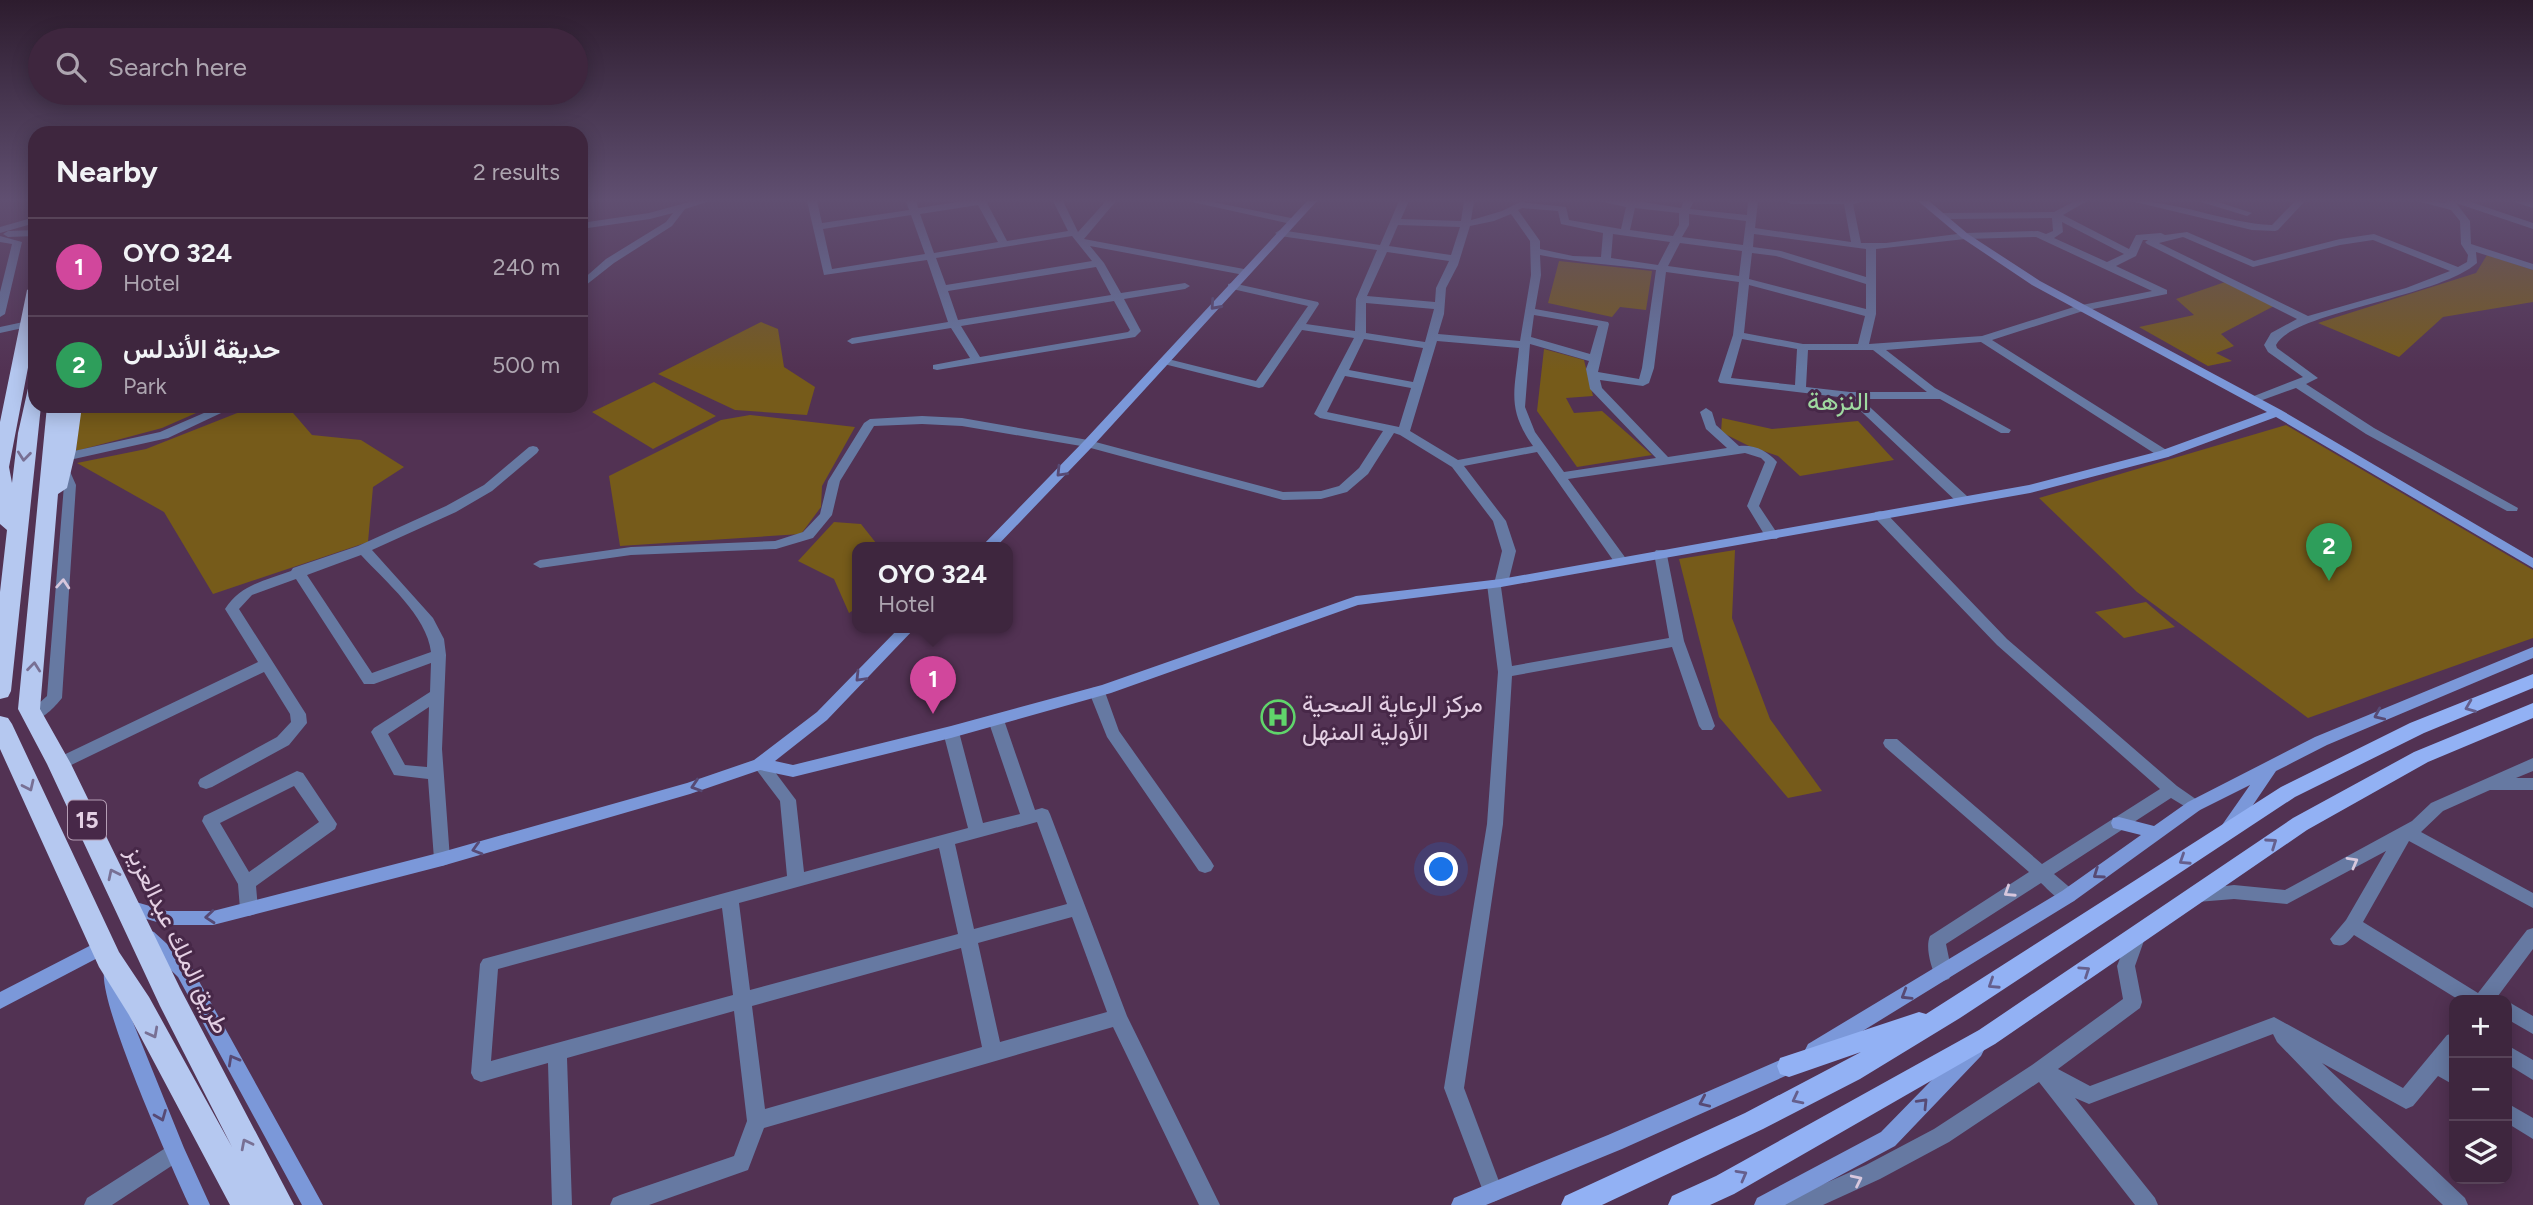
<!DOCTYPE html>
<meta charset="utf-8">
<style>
:root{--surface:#3e263e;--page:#452e45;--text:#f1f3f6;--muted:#ada5b0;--line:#574358;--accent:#ea580c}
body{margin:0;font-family:Figtree,Vazirmatn,sans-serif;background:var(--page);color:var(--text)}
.controls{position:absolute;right:21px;bottom:21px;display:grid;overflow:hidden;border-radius:14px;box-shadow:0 4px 18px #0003}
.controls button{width:63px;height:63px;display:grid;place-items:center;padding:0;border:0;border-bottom:2px solid var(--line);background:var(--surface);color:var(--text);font:35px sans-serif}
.you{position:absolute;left:1442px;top:870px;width:24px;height:24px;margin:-18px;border:5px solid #fff;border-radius:50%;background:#1a73e8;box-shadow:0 0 0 10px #1a73e833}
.badge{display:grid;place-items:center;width:46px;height:46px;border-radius:50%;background:var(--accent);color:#fff;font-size:23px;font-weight:700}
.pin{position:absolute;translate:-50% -58px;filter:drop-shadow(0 2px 4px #0008)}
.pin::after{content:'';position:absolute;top:37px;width:24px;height:21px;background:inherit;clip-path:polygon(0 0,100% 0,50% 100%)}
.popup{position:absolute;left:852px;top:542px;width:161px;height:91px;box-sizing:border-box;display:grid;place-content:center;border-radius:14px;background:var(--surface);filter:drop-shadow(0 2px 5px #0005);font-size:23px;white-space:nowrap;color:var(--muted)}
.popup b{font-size:26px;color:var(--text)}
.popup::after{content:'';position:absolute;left:50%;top:100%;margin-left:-14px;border:14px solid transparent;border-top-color:var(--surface)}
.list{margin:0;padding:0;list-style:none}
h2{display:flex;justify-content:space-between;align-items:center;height:91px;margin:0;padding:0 28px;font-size:30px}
h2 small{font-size:23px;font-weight:400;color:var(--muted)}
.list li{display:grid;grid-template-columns:46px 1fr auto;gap:21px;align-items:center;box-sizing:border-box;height:98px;padding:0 28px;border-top:2px solid var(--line)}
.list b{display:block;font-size:26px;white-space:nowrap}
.list p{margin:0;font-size:23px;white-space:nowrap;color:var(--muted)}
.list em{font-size:23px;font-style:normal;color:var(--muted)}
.icon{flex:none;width:38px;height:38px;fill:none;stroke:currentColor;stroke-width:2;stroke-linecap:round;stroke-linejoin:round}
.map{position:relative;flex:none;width:2533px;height:1205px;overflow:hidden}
.search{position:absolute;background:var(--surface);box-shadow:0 4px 18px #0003;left:28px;top:28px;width:560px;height:77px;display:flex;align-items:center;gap:18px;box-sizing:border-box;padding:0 24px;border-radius:38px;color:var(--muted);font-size:26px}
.panel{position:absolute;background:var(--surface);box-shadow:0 4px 18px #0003;left:28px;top:126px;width:560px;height:287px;border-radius:21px}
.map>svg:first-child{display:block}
.green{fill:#765b1a}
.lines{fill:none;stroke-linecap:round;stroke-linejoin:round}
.street{fill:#6679a2;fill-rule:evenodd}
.secondary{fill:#7b98d9;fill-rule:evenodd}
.primary{fill:#92b1f4;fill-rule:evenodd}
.highway{fill:#b5c8f0;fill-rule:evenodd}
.oneway{stroke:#574a74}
.oneway2{stroke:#787094}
.oneway3{stroke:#d7c7dd}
.oneway4{stroke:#655f8d}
.labels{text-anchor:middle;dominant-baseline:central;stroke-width:6;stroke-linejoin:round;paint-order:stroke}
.shield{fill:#472848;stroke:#b59eb5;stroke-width:2}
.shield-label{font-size:23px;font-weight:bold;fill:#e4d0e4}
.poi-label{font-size:24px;fill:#e4d0e4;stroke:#472848;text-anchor:start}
.street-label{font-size:24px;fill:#e4d0e4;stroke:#472848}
.neighbourhood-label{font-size:26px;fill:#9fdaa0;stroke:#472848}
</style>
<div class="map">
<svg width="2533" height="1205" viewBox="0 0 2533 1205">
<rect width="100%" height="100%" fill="#523253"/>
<!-- green -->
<path class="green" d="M2487,255l46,15v32l-90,15 -44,40 -81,-34 158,-50z
M1559,261l93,10 -6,39 -26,-3 -8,10 -64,-14z
M2225,282l49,24 -53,28 13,12 -18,7 16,8 -24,5 -69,-39 55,-12 -18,-16z
M761,322l17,7 6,38 31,20 -8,28 -72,-5 -77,-36z
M1544,349l40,11 9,36 -27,2 8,15 28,-2 50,44 -75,12 -40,-56z
M654,382l62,34 -63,33 -61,-37z
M81,406h131l-50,22 -86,23z
M255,406h32l25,29 49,5 43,27 -31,20 -5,55 -155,52 -49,-82 -87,-49 69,-14z
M750,415l105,12 -33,59 -1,21 -20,27 -181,12 -11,-70 112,-56z
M1722,418l50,11 86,-8 36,39 -94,16 -22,-20 -29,-10 -28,-14z
M2286,425l247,145v68l-225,80 -171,-126 -98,-94z
M834,522l27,2 19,24h-22v59l-9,6 -15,-34 -36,-18z
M1735,550l-3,68 38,101 52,72 -34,7 -69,-81 -40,-158z
M2146,602l29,25 -51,11 -29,-26z"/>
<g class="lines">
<!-- street -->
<path class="street" d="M693,201h17l-25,8 -13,17 -58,37 -33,26v-8l25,-22 60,-37 7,-9 -23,6 -69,10v-6l68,-10z
M807,201h10l5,22 87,-13 -3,-9h10l2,7 46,-7h25l-2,2 20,38 61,-10 -15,-30h10l15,31 28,-31h10l-32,38 160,30 5,3 -5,3 -154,-29 14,17 17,30 64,-10 5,3 -5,3 -61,10 17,32 -6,6 -198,33 -4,-1v-4l37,-7 -19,-30 -99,16 -5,-3 5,-3 96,-16 -21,-62 -103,15zM978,205l20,37 -64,11 -14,-39zM911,215l14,39 -93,15 -9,-40zM1072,236l20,25 -146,24 -10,-27zM1096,267l15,28 -153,25 -10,-29zM1114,301l16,29 -2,2 -148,25 -19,-31z
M1188,201h20l83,17 5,3 -5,3z
M1399,201h10l-8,18 60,2 3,-20h10l-3,19 4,-1 27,-8 18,-9 46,5 3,13 52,9 5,-22 -27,-6h38l44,7 3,-7h10l-4,8 57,6 1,-14h10l-3,27 96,14 -7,-38h-53l-5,-3h79l-12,3 8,39h25l79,-10 73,-2 8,3 7,-3 -1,-13 -111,1 -5,-3 5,-3 113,-1 21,-11h12l-24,14 66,34 7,-14 25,-2 4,2 22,-3 67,29 86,-22 34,-5 84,33 9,-5 1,-7 -7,-11 -1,-23 -9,-11 -34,-9 29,2 -2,-2h24l65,22v6l-77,-26 14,18 1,23 62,20v6l-57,-18 1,11c-40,35 -185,49 -201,82l1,3 41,30 -12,6 68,44 144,80 -1,3h-10l-141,-77 -70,-46 -39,14h-8v-4l54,-21 -35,-25 -4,-7 7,-12 26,-14 -150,-75 -2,-2 3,-2h-5l-7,16 -20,10 51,24v4l-84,17 -91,29 176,111 2,3 -2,3h-8l-179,-115 -95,8 49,38 76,42 -2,3h-8l-61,-34h-79l107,98 1,3 -6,4 -5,-1 -111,-105 -127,-15 -2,-2 15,-46 6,-53 -73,-10 -12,96 -5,15 -6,3 -43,-6 2,8 66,69 59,-9 -21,-19 -6,-17 6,-4 6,4 4,13 23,21c15,-2 29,5 38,16l-18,44 20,30 -2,3h-10l-20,-33 18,-44 -4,-4 -16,-5 -177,26 59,81 -7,4 -5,-1 -78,-111 -73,14 42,55 10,30 -8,32 -7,4 11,79 157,-28 -15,-85 2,-3h10l18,91 31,85 -3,4h-10l-3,-4 -27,-79 -160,29 -9,148 -39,264 39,104 -3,7 -7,3 -7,-3 -42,-111 43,-264 11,-152 -11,-88 2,-3 6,-1 7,-29 -9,-30 -41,-54 -52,-32 -6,-2 -26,41 -21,18 -26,7 -38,1 -196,-53 -125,-21 -40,-2 -48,2 -34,55 -8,34 -19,23 -37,11 -145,6 -91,13 -7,-4 7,-4 91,-13 144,-6 28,-9 17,-18 8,-33 36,-58 6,-4 52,-3 40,2 126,22 195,52 38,-1 18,-5 20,-18 24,-37 -63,-13 -6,-4 40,-76 -52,-8 -39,57 -4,1 -99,-25 -2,-2 6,-3 92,23 52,-75 -80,-18v-4l4,-1 86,19 1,2 -13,20 49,7 1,-32 21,-49 -97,-14 -5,-3 5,-3 100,15zM1522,208l36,3 3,13 42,9 -2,24 -28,-1 -33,-7v-8l-22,-31zM1635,208l44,5v12l-6,11 -43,-6zM1511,214l19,27 1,34 -11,66 -82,-7 6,-20 2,-26 12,-23 12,-39 24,-5zM1689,214l57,7 -3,24 -61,-8 7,-12zM2062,222l62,32 -17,8 -53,-24 9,-6zM1398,225l62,2 -9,28 -62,-9zM1613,234l57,8 -12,23 -47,-7zM1754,234l112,15v28l-85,-26 -28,-4zM2036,237l116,54 -75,15 -95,30 -113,8 7,-30v-65l89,-10zM2183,237l70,30 87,-22 33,-5 77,31 -44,17 -98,28 -149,-73zM1680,243l62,8 -3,25 -71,-10zM1387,252l62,9 -13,27 -1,14 -68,-6zM1752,253l24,3 90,28v25l-117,-30zM1540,255c39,8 78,10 116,15l-14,98 -3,11 -41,-7 11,-48 -1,-2 -73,-13 6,-34zM1749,285l116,31 -7,28h-55l-59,-11zM1366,303l68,6 -9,33 -59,-9zM1534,315l64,11 -8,28 -59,-17zM1364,339l59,9 -10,34 -64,-12zM1742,339l55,10 -2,36 -64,-7zM1437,341l82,7c-4,42 -13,60 14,98l-75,14 -48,-29zM1530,344l59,17 -3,8 4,20 66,69 -92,14 -29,-40 -10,-25zM1808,350h65l54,42h-77l-44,-5zM1345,376l66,12 -12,39 -72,-15z
M2131,201c48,0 94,22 141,24l23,-24h10l-27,29 -3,1 -23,-1z
M2198,201h17l37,12 -5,3z
M2515,201l18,1v6l-16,-5z
M35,217v6l-35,10v-6z
M35,230v6l-27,1 -5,-3 5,-3z
M0,236l22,6 -17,72 -5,3v-25l12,-48 -12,-2z
M28,321l5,3 -1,2 -32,7v-6z
M220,406h16l-68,32 -103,23 -6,-4 6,-4 95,-21z
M533,446l4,1 2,3 -2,3 -45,38 -36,21 -84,38 61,68 11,21 2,16 -4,94 8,110 -2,5 -6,2 -6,-2 -2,-5 -6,-80 -34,-4 -23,-43 3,-4 56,-36 1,-29 -57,21h-10l-68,-105 -44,16 -13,14 67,105 1,9 -18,22 -77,42 -6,2 -6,-2 -2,-4 2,-4 77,-42 14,-15 -1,-8 -26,-42 -199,96h-12l-2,-4 2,-4 205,-98 -33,-53c15,-24 41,-29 66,-38l2,-3 65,-22 88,-40 38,-21 45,-38zM361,555c24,26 66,61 70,97l-59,21 -65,-98zM429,707l-2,60 -22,-2 -17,-31z
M62,463l6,4 8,18 -14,213c-8,10 -22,25 -34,22l-3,-4 22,-20 17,-211 -8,-18z
M1880,511l5,1 122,127 170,147 23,16 2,4 -2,4 -6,2 -23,-14 -117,76 20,17 3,5 -3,5c-13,5 -24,-10 -33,-18l-95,61 6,29 -3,6 -6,2 -6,-2c-6,-11 -12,-32 -7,-43l99,-64 -144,-125 -2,-4 2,-4h12l145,125 118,-75 -163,-144 -122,-127 -1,-3 1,-3z
M1097,687l5,1 3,4 14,39 92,130 3,5 -3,5 -6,2 -6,-2 -92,-134 -18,-45 3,-4z
M996,714l5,2 3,4 31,90 7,-2 6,2 2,4 77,202 93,189h-21l-86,-178 -349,101 -16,42 -99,35h-39l3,-7 7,-3 114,-39 13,-35 -13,-110 -167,47 5,147h-20l-4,-142 -67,19 -7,-3 -3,-6 9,-109 3,-5 304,-83 -7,-75 -28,-37 2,-4h12l30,40 8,72 164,-44 -25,-96 3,-4h10l3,4 24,91 37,-9 -32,-94 3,-4zM1037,822l30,82 -93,25 -19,-85zM939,848l19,86 -208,56 -11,-87zM722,908l11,87 -242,66 7,-92zM1072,917l35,95 -107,30 -22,-99zM961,948l21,99 -217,62 -13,-103z
M2533,758v13l-17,7h17v12h-43l-47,21 -22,21 112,61v15l-124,-67 -46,81 115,71 49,-63 6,-2v21l-38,51h-36l-105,-65c-7,8 -11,13 -21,9l-3,-5 16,-19 40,-69 -99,53 -53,-5 -37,3 -6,-2 -3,-5 3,-5 43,-5 51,5 127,-69 19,-18z
M297,771l6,2 34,51 -2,5 -79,57 2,23 -3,5 -6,2 -6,-2 -3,-5 -2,-25 -36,-63 2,-5zM294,786l25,36 -70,50 -29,-49z
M2137,928l6,2 3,5 -11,31 7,36 -2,6 -82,61 32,17 184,-69 129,71 44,-53 7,-2v22l-5,7 5,3v20l-16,-9 -25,30 -7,3 -84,-46 143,135 3,7h-25l-109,-104 -57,-59 -4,-8 -184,70 -14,-6 80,100 3,7h-23l-96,-123 -90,60 -69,37 -57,26h-40l3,-7 33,-12 47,-21 68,-36 98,-64 91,-66 -6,-33 14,-36z
M2507,1001l26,15v18l-26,-15z
M2507,1045l26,15v20l-26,-16z
M2507,1103l26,15v21l-26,-16z
M175,1142l7,3 3,7 -3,7 -70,46h-28l3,-7z"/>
<!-- secondary -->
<path class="secondary" d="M1307,201h10l-225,246 -97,101h-15l104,-107z
M1918,201h11l39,33 72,47 241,129 252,148v10l-257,-151 -108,40 -138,36 -529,94 -143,18 -247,88 -160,45 -158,39 -33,-7 -70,24 -248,72 -229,59h-46l-44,-13 -3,-5 3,-5 6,-2 38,11h46l229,-59 245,-69 67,-23 63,-48 82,-84h16l-88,92 -52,41 18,4 158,-39 151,-41 254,-89 145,-17 528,-94 131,-34 107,-39 -235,-127 -70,-47z
M2533,647v11l-206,87 -51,26 -42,62 -6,1 -6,-1 -2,-5 30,-43 -50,25 -126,91 -252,155 -7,3 -7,-3 -3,-6 3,-6 254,-153 79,-56 -28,-7 -2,-5 2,-5 6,-1 35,9 34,-24 127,-65z
M148,930l6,2 36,33 133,240h-21l-124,-228 -36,-35 -3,-5 3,-5z
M103,939l6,3 3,5 -3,5 -109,57v-17z
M111,966l6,2 9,37 58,143 26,57h-21c-15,-33 -96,-212 -84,-237z
M1974,1041l7,3 3,6 -3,6 -86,90 -110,59h-31l3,-7 124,-66 86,-88z
M1794,1054l7,3 3,6 -3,6 -179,80 -136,56h-35l3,-7 154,-63z"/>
<!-- primary -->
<path class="primary" d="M2533,674v14l-109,45 -129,64 -335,221 -100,61 -97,50 -161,76h-41l4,-9 180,-83 116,-61 -72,25 -9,-3 -3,-8 3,-8 139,-46 7,2 355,-227 129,-64z
M2533,703v15l-105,44 -121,68 -312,214 -261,150 -24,11h-42l4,-9 44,-20 263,-146 314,-212 121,-66z"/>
<!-- highway -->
<path class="highway" d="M35,285v46l-26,136 3,16 6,-50 11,-49 6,-1v23h6l-30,285 -3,6 -8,2v-107l7,-62 -7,-6v-102l27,-132z
M47,406h35l-6,44 -9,38 -9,6 -18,215 31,55 109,224 114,217h-64l-101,-190 -30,-48 -99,-218v-33l8,2 4,6 107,228 30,45 83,150 -72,-141 -113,-242 -29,-55z"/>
</g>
<!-- one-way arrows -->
<defs><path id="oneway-chevron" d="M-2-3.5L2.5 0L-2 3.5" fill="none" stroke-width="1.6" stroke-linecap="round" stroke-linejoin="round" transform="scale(1.75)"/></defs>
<g class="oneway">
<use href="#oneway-chevron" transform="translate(1215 305) rotate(132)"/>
<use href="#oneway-chevron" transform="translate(1061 472) rotate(134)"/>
<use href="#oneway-chevron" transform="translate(860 677) rotate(134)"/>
<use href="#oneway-chevron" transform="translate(2379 715) rotate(156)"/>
<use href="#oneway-chevron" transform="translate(696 786) rotate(162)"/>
<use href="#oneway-chevron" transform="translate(477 849) rotate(164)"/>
<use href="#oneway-chevron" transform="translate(2098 874) rotate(145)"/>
<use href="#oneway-chevron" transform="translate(210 917) rotate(175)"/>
<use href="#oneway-chevron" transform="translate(1906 995) rotate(149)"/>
<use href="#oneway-chevron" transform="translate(233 1060) rotate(-119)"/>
<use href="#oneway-chevron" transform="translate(1704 1102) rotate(156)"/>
<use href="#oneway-chevron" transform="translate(1923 1103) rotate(-46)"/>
<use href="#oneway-chevron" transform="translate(161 1116) rotate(68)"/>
</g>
<g class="oneway2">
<use href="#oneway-chevron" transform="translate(24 456) rotate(96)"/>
<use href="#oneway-chevron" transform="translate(34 667) rotate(-84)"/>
<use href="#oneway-chevron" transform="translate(29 786) rotate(65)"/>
<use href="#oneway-chevron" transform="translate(113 874) rotate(-116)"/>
<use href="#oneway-chevron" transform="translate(153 1033) rotate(62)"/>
<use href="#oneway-chevron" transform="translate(246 1144) rotate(-117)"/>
</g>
<g class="oneway3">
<use href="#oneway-chevron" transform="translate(63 584) rotate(-86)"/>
<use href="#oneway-chevron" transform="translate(2353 862) rotate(-29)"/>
<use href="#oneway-chevron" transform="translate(2009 892) rotate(147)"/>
<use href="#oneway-chevron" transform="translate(1857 1180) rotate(-26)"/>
</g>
<g class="oneway4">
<use href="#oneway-chevron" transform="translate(2470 707) rotate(158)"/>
<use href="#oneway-chevron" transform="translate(2272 843) rotate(-35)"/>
<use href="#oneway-chevron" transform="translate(2184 860) rotate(147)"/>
<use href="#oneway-chevron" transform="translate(2085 971) rotate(-34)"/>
<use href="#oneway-chevron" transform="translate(1993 984) rotate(147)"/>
<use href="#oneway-chevron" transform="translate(1797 1099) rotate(153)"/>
<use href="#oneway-chevron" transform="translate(1742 1175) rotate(-29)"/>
</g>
<!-- sky -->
<linearGradient id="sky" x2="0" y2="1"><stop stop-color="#2d1c2e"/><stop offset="0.54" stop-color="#604f71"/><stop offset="1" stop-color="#604f71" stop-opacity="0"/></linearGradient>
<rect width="2533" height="370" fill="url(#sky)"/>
<!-- icons -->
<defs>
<symbol id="hospital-ring" viewBox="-11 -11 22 22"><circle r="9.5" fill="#472848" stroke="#60d56b" stroke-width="1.5"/><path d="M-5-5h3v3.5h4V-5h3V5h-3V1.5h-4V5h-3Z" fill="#60d56b"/></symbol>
</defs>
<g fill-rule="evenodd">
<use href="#hospital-ring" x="1259" y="698" width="38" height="38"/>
</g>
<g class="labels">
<!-- shield labels -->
<rect class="shield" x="68" y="800.5" width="38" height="39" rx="5"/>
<g class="shield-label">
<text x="87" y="820">15</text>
</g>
<!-- poi labels -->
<g class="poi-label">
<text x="1302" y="703">مركز الرعاية الصحية<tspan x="1302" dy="28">الأولية المنهل</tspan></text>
</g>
<!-- street labels -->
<g class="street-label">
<text transform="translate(178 940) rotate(64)">طريق الملك عبدالعزيز</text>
</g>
<!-- neighbourhood labels -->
<g class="neighbourhood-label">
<text x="1838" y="401">النزهة</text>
</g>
</g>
</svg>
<div class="controls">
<button>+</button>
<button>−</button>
<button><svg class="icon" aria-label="layers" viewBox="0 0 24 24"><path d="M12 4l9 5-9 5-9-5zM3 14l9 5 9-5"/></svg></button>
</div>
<div class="you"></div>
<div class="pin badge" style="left:933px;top:714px;background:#d1479c">1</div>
<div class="popup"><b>OYO 324</b>Hotel</div>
<div class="pin badge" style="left:2329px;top:581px;background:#2e9e5b">2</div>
<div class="search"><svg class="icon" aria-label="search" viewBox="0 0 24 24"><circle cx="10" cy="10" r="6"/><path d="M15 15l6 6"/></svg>Search here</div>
<section class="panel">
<h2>Nearby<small>2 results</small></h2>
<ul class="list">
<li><span class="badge" style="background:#d1479c">1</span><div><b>OYO 324</b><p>Hotel</p></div><em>240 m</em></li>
<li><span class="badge" style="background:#2e9e5b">2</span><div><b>حديقة الأندلس</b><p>Park</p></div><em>500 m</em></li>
</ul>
</section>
</div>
